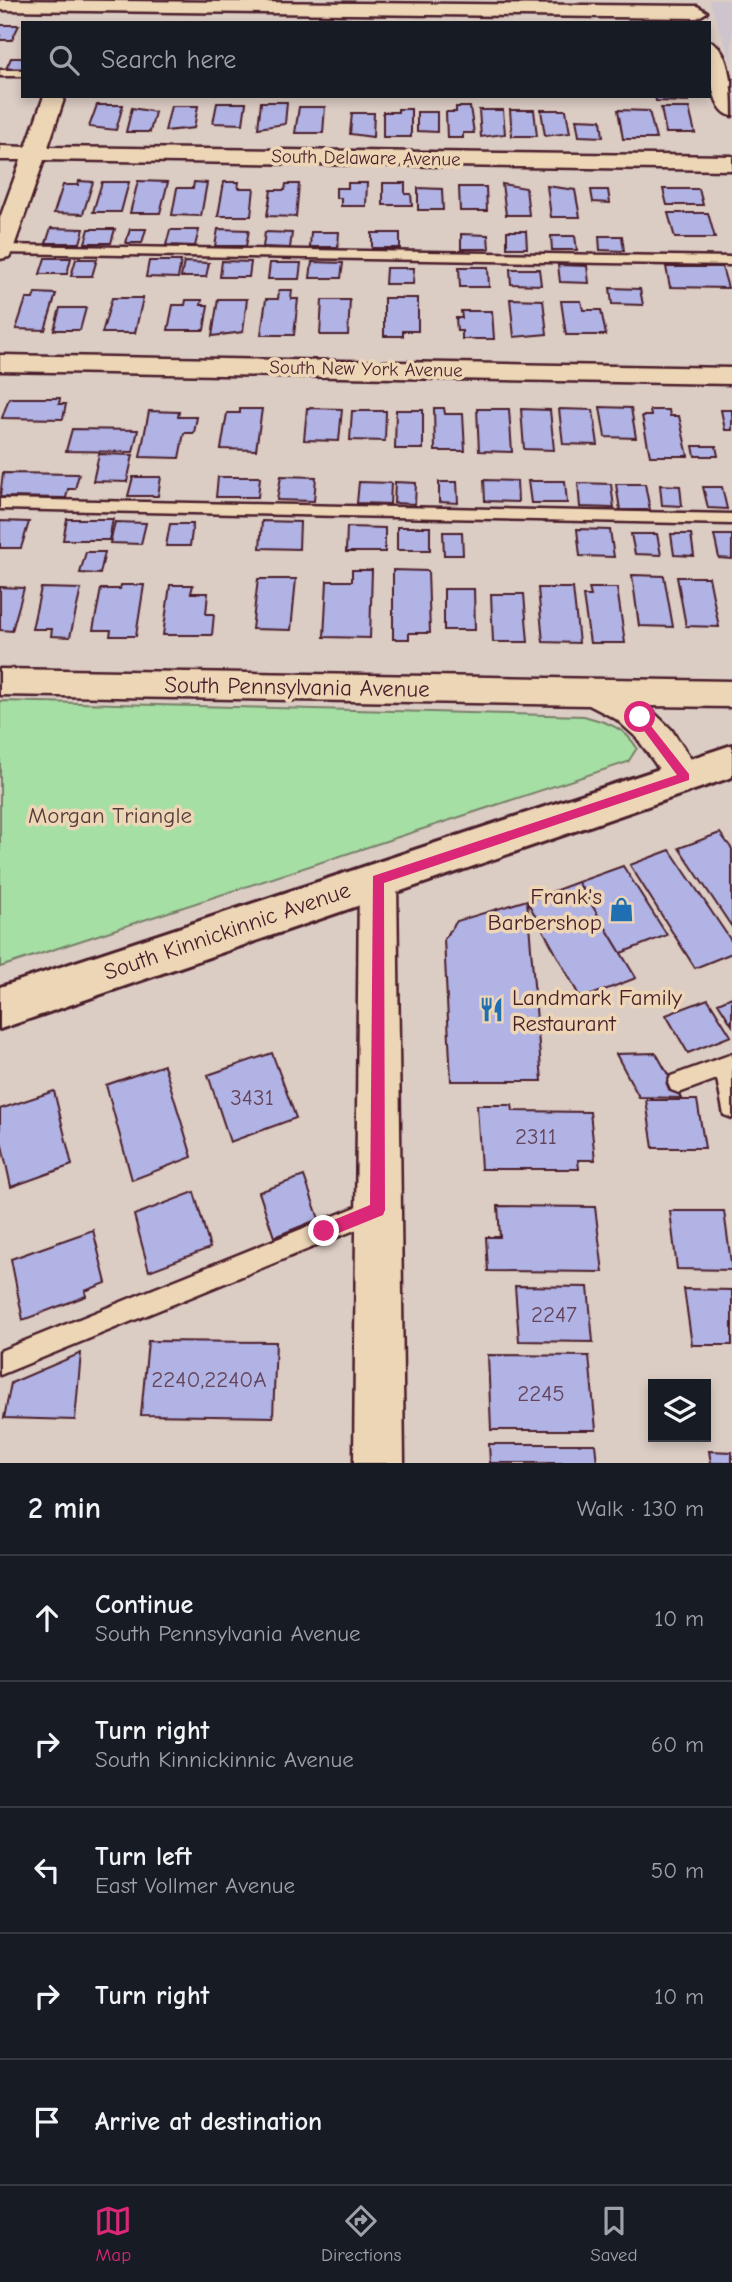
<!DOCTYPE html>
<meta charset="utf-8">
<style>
:root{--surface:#171b24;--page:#242831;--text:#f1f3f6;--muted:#9ea1a6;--line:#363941;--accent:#db2777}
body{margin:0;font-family:"Comic Neue",sans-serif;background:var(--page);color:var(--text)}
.controls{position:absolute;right:21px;bottom:21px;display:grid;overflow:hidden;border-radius:0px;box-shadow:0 4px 10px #0003}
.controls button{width:63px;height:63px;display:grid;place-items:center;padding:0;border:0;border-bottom:2px solid var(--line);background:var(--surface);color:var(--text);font:35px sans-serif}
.stop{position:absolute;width:21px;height:21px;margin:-16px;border:5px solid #db2777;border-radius:50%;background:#fff}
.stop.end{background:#db2777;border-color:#fff;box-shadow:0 2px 7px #0008}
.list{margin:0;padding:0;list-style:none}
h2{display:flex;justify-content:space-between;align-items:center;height:91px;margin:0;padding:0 28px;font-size:30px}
h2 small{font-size:23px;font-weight:400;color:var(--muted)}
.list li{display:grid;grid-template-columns:46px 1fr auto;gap:21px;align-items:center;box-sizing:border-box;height:126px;padding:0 28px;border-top:2px solid var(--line)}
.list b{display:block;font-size:26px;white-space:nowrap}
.list p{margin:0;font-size:23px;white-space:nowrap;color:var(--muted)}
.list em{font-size:23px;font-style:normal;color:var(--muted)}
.icon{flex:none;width:38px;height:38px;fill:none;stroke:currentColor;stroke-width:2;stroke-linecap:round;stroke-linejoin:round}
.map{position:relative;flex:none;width:732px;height:1463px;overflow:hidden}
.search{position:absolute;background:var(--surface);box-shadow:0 4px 10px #0003;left:21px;right:21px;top:21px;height:77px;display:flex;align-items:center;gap:18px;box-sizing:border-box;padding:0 24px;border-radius:0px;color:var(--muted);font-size:26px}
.sheet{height:721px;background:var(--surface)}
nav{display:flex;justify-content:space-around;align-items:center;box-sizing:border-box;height:98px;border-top:2px solid var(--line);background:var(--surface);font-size:19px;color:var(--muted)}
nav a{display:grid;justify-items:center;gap:4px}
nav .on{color:var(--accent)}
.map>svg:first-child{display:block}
.built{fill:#cec4ce}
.green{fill:#a5dfa4;stroke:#787f68;stroke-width:2}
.building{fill:#b1b3e5;stroke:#4a1f2b;stroke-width:2}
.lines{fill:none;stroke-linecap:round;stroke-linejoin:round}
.lane-casing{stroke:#4a1f2b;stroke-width:5}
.street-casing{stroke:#4a1f2b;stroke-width:5}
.secondary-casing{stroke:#4a1f2b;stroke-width:6}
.lane{fill:#edd6b6;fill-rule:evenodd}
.street{fill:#edd6b6;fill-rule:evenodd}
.secondary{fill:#edd6b6;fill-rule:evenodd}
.route{fill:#db2777}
.labels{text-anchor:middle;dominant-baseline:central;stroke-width:7;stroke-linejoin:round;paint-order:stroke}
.far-street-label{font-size:19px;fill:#4a1f2b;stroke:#edd6b6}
.street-label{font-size:23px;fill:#4a1f2b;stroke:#edd6b6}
.park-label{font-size:23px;fill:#583c3d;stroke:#edd6b6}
.poi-label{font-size:23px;fill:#4a1f2b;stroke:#edd6b6;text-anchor:end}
.near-number-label{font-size:23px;fill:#64445a}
</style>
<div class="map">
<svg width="732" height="1463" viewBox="0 0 732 1463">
<rect width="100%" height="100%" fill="#dbccc4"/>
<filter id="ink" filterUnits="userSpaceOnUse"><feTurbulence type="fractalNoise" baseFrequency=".0143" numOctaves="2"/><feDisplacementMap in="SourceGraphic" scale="14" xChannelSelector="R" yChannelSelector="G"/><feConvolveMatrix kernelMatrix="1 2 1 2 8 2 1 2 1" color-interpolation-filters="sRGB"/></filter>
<g filter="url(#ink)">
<!-- built -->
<path class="built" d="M709,0h23v63z"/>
<!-- green -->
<path class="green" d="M0,701l584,15c22,6 41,11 53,32l-9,14 -628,205z"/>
<!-- building -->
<path class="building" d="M0,25h19l-7,15h-12z
M11,58h12v11h-17z
M655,96h32l1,6 -32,-1z
M261,102h26l-2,22 -27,4z
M217,103h29l-3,21 -30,-1z
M97,105h26l-7,25 -27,-3z
M171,106h27l-4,22 -29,3z
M299,107h26l-2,26h-28z
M456,107h14l4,26h-11v5h-16l-1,-26h10z
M132,108l23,4 -5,20h-24z
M661,108h28l6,25h-29z
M398,109h13v28h-28v-25h15z
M479,110h24l2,24 -24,3z
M510,110h24l3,26h-25z
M541,110h25l4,23 -25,3z
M618,110l31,1 7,28h-33z
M417,112h20v20l-20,-1z
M352,113h22l-1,24 -23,-3z
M576,119l25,1 2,17 -24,-1z
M79,181l14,1 -10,32 -29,-1 9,-28h15z
M138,181l30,1 -8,31h-30z
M102,182h27l-8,30h-28z
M194,182l13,1 -6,33 -29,-1 5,-27h16z
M224,182h15l-1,6h16l-3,28h-33z
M348,183h19l-1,23h-25v-8h-5v-10h12z
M383,183h22v11h6l1,11h-29z
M286,184h13l-3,33 -29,-1 4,-26h14z
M502,184l24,4 3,27h-23z
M547,186l28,4 5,27h-29z
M459,187h27l1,24h-27z
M418,188l24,1 1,21h-25z
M663,189h36l4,16h-36z
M591,190h17l2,13 -17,-1z
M668,213h40l7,25h-40z
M51,228l33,1 -4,14h-34z
M89,229h26l-4,14h-26z
M130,229h16l-4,14h-16z
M218,229l31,1 -3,16h-31z
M170,230h29l-4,16 -29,-1z
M507,231h19l1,17h-20z
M265,232l27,1 -2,15 -27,-1z
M311,232h28l-1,15h-28z
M372,233h28v15h-28z
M461,234l27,1 1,14h-28z
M551,236h24l2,14h-25z
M599,236h23l2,15 -24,-1z
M45,258h26l-4,16h-27z
M76,259h21l-5,17h-21z
M149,261h32l-3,17 -32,-1z
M222,261l29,1 -2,15h-29z
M184,262l25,1 -3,14h-25z
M312,262l31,1 -2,15h-31z
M270,263h31l-2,16h-31z
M558,265l29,1 2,17 -29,-1z
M459,267h29l1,20h-29z
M666,267h56l6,21 -58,-1z
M386,268h28l-1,16h-28z
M510,269h29l2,16 -30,-1z
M610,288l30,1 3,16 -31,-1z
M279,290h13l-1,9h7l-4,36h-33l5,-36h12z
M35,293l21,1 -11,36 -29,-1 10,-30h7z
M112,298h31l-8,35h-33z
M384,298h34v33h-15v5h-19z
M218,299h29l-4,33 -31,4z
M510,299l33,1 4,34 -33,3z
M186,300h16l-1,5h7l-4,25h-36l5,-25h12z
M322,300h28l-2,35h-28z
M561,301h20l2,9h18l5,25h-40z
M60,308h26l-6,22h-26z
M461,311h31l2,28h-32v-8h-5l-1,-13h6z
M9,398h51l-1,6h7l-3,15 -61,-1z
M600,407l31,1 5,30 -31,-1z
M307,408l35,1 -3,32 -35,-1z
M434,408h10l1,6h18l2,37h-30z
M240,409h22l-6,41 -35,-1 6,-36h13z
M477,409h32l3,43 -33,-1z
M521,409l29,1 4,40 -30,-1z
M559,409l34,1 5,35 -35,-1z
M396,410h27v39h-28z
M650,410h19l1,6h9l9,40h-38l-8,-40h9z
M721,410h11v20h-7z
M149,411l30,1 -1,5h19l-3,16h-10l-5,25 -39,-1z
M352,411h34l-1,30 -35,-1z
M72,429l66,1 -5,22 -67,-1z
M693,446h23l2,10h-23z
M99,454l34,1 -6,27 -34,-1z
M3,473l76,1 -4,15h-7l-2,9 -66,-1z
M281,476l35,1 -2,24 -37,-1z
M133,477h28l-3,19h-30z
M218,477h42l-2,20h-42z
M484,480l33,1 1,21 -33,-1z
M528,481h37l2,22h-36z
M359,482l32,1 -1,21 -33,-1z
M395,482l21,1 -1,21 -21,-1z
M439,482h18l1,21 -19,-1z
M578,483l33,1 3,24 -34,-1z
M616,484h29l5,26h-30z
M660,485l20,1 2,20 -20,-1z
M703,487h19l5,22 -19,-1z
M67,519h46l-4,21h-46z
M0,521l29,1 -8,26h-21z
M262,521l38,1 -1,27 -39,-1z
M115,522l31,1 -5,21 -31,-1z
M170,524h23l-3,22h-24z
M347,527l38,1v24h-39z
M397,527h33v23h-33z
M577,529l33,1 4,27 -34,-1z
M443,532h19l1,23h-19z
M631,534h26l4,21 -26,-1z
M671,534h20l3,22 -20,-1z
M714,535h18v24l-13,-1z
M86,552h19l-5,22 -20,-1z
M352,570h20l-2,68 -46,-1 3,-56h25z
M393,570l35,1 2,62h-21v6h-16z
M632,575l32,1 9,51 -34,-1z
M677,577h32l10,50 -33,-1z
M258,579h38l-5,51 -39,-1z
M121,585h23l-8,51h-26l1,-6h-18l8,-41h19z
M170,585h23l-2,8h17l-2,21h8l-2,21h-49z
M0,587l24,1 -12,43 -12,-1z
M41,588l40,1 -11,48 -19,-1 1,-7h-20z
M538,588h35l6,55 -36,-1z
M589,588h28l8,55h-35l-7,-47h8z
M444,589h30l1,41h-31z
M491,594h33l4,48h-35z
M720,833l12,16v78l-53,-79z
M670,850l62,92v11l-37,15 -65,-103z
M623,866l44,69 -46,18 -43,-71z
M578,882l58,96 -55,21 -54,-98z
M527,900l15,181h-91l-7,-142 13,-18z
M732,997v28l-14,-22z
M708,999l23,37 -43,17 -22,-38z
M272,1053l24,65 -66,24 -22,-67z
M656,1053l25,45 -42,-1 -23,-43z
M164,1065l28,92 -60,23 -26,-95z
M54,1091l18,74 -61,22 -11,-51v-27z
M646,1100h51l8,48h-52z
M477,1105h35l1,6 77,1 5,48h-17l1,9h-98z
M304,1176l15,43 -45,18 -15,-45z
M194,1192l16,56 -61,23 -15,-56z
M498,1206l97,1 8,65 -115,-1 -2,-34h14z
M670,1211h54l8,59 -55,-1z
M93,1230l13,53 -21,8 1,5 -63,24 -12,-61z
M515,1286l73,1 5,55 -74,-1z
M684,1289l48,1v55h-40z
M148,1341l128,1 -3,75 -132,-2z
M81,1353l-6,67 -71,-2 7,-35z
M488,1355l101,1 7,74h-105z
M489,1444h106l2,19h-107z
M709,1451l23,1v11h-21z"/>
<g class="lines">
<defs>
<path id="lane" d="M0,70h23v6h-23z
M709,80h23v6h-23z
M0,245l732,12v8l-732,-12z
M0,499l732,15v10l-732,-15z
M732,1054v64l-8,-3 -7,-36 -38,14 -8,-3 -3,-7 3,-7z
M376,1199l8,3 3,8 -3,8 -384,157v-24z"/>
<path id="street" d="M0,0l697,6 10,6 -10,6 -697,-8z
M709,41c23,6 23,57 23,75 -23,-5 -23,-55 -23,-75z
M44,96h21l-17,51 684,9v14l-688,-10 -32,92 -3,5 -9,2v-41l21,-58h-21v-14l26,1z
M0,355l732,13v16l-732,-13z
M0,669l732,12v26l-85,-1 24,23 32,48 -5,10 -13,4 -13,-4 -35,-49 -21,-19 -27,-14 -589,-10z
M378,863l14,5 5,11 7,584h-50l5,-584 5,-11z"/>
<path id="secondary" d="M732,745v32l-732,252v-42z"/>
</defs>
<!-- lane casing -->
<use href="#lane" class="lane-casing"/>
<!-- street casing -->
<use href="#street" class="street-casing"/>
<!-- secondary casing -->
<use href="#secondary" class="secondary-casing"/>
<!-- lane -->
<use href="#lane" class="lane"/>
<!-- street -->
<use href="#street" class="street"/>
<!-- secondary -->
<use href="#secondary" class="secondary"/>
</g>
</g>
<!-- route -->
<path class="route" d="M640,712l49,62v6l-305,103 1,327 -2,5 -59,24 -5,-3v-10l51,-21 3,-329 304,-101 -41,-55v-6z"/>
<!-- icons -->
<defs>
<symbol id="shop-bare" viewBox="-9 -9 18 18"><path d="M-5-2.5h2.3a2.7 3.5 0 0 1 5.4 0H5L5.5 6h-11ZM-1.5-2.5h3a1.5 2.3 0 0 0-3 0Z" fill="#1f6fb2" stroke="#edd6b6" stroke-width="2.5" paint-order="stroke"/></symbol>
<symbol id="restaurant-bare" viewBox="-9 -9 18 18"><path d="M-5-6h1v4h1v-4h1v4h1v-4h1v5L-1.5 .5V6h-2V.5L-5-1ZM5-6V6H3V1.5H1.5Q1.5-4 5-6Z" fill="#1f6fb2" stroke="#edd6b6" stroke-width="2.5" paint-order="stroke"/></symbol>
</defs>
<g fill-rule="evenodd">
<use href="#shop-bare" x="604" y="892" width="35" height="35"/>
<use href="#restaurant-bare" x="474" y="992" width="35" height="35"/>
</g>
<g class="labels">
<!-- far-street labels -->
<g class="far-street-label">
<text transform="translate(366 158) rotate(1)">South Delaware Avenue</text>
<text transform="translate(366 369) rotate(1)">South New York Avenue</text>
</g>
<!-- street labels -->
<g class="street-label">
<text transform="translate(297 687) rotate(1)">South Pennsylvania Avenue</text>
<text transform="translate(227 931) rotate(-19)">South Kinnickinnic Avenue</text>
</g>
<!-- park labels -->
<g class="park-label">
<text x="110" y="815">Morgan Triangle</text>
</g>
<!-- poi labels -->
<g class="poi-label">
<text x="602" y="896">Frank's<tspan x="602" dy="26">Barbershop</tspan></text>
<text x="512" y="997" text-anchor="start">Landmark Family<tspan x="512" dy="26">Restaurant</tspan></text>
</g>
<!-- near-number labels -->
<g class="near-number-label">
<text x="252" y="1097">3431</text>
<text x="536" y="1136">2311</text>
<text x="554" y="1314">2247</text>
<text x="209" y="1379">2240,2240A</text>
<text x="541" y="1393">2245</text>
</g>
</g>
</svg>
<div class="controls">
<button><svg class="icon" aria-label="layers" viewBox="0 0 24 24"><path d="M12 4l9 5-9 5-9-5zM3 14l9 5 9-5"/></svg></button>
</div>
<div class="stop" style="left:640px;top:717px"></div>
<div class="stop end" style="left:324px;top:1231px"></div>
<div class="search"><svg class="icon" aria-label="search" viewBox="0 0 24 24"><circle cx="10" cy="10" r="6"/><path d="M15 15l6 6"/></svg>Search here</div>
</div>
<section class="sheet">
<h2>2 min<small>Walk · 130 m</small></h2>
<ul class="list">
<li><svg class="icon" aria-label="ahead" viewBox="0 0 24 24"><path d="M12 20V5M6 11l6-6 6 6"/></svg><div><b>Continue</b><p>South Pennsylvania Avenue</p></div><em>10 m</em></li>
<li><svg class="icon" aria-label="right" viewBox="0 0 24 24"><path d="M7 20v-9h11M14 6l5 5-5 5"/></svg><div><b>Turn right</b><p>South Kinnickinnic Avenue</p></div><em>60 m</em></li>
<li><svg class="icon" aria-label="left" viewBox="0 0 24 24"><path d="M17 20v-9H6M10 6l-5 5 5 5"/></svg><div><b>Turn left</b><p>East Vollmer Avenue</p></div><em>50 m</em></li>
<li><svg class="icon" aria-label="right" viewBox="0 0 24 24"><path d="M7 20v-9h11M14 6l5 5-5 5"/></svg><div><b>Turn right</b></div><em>10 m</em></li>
<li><svg class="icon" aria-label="arrive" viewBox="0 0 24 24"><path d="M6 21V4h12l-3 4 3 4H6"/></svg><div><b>Arrive at destination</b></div></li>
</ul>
</section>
<nav>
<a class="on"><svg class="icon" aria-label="map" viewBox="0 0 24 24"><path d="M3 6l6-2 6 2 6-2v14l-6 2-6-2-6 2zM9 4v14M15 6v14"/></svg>Map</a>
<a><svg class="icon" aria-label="directions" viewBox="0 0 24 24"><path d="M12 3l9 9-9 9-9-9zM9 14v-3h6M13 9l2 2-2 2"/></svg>Directions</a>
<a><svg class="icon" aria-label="saved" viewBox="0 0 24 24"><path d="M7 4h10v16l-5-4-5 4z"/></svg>Saved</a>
</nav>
